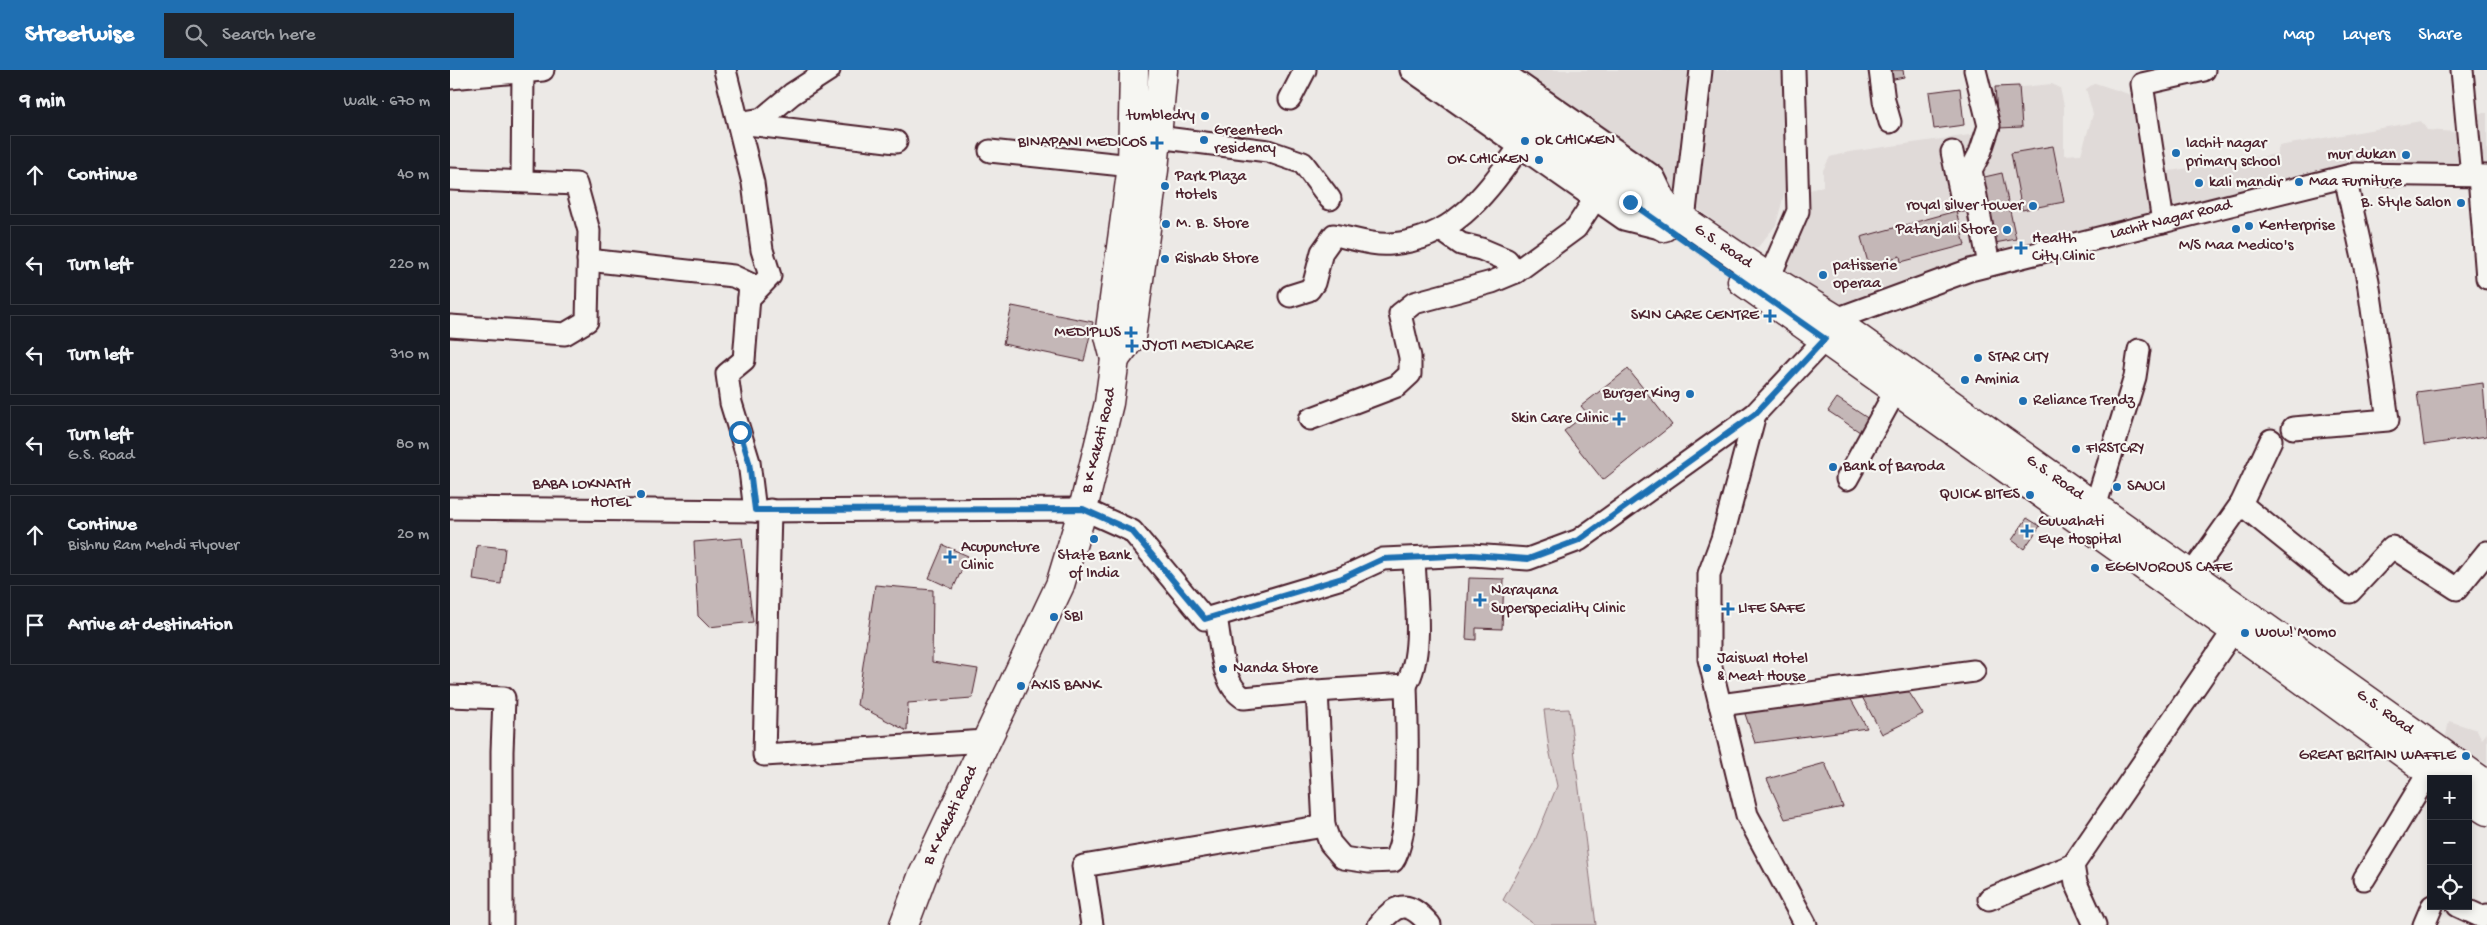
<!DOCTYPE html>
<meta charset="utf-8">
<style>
:root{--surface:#171b24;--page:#20242c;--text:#f1f3f6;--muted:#9ea1a6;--line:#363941;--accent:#1f6fb2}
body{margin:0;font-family:"Gochi Hand",sans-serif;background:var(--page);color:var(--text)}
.controls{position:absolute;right:15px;bottom:15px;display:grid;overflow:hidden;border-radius:0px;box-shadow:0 2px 8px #0003}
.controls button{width:45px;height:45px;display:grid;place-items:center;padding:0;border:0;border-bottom:1px solid var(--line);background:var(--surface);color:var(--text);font:25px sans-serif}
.stop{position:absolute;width:15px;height:15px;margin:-11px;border:4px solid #1f6fb2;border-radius:50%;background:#fff}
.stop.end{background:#1f6fb2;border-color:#fff;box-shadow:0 1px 5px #0008}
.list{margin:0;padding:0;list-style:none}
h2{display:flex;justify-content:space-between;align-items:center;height:65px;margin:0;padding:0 20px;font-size:21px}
h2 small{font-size:16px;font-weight:400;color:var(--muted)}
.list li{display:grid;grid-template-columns:32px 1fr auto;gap:15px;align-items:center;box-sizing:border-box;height:80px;margin:0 10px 10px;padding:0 10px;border:1px solid var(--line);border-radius:0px}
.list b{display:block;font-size:19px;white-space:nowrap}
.list p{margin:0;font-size:16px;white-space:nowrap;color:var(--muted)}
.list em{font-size:16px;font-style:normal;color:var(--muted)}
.icon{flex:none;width:28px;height:28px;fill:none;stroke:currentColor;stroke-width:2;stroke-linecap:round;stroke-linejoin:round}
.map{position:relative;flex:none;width:2037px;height:855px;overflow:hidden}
header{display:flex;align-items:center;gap:30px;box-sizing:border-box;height:70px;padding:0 25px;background:var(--accent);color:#fff}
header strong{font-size:24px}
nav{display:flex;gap:28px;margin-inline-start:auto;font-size:18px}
.search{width:350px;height:45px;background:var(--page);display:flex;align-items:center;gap:12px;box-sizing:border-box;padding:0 18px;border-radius:0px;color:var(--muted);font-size:19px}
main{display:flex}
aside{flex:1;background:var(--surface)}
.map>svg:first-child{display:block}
.built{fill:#e0dad8}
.green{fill:#d4cbca;stroke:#8f757a}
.building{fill:#c4b7b7;stroke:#4a1f2b}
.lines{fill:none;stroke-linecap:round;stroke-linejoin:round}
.minor-casing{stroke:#4a1f2b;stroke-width:25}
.major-casing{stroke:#4a1f2b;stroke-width:31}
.minor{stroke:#f6f6f2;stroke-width:21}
.major{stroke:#f6f6f2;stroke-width:28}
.route{stroke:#1f6fb2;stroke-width:6}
.poi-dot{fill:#1f6fb2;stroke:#f6f6f2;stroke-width:2}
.labels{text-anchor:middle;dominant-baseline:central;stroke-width:4.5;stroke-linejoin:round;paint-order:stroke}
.poi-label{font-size:16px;fill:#4a1f2b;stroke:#f6f6f2;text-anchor:start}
.street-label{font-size:16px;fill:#4a1f2b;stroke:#f6f6f2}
</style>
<header>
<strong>Streetwise</strong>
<div class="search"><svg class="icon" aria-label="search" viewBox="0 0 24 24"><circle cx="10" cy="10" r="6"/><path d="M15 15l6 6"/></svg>Search here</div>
<nav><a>Map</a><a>Layers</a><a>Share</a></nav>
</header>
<main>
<aside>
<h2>9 min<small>Walk · 670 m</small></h2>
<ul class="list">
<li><svg class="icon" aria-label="ahead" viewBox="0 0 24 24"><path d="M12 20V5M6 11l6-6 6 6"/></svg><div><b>Continue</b></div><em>40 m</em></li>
<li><svg class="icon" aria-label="left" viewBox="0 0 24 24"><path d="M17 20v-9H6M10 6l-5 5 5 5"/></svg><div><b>Turn left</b></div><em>220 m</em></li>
<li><svg class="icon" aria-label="left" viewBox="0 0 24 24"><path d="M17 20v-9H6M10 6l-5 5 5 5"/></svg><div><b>Turn left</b></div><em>310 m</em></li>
<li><svg class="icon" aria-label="left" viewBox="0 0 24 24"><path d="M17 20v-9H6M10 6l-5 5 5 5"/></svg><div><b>Turn left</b><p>G.S. Road</p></div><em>80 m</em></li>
<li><svg class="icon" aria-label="ahead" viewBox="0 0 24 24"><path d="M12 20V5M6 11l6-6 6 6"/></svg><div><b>Continue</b><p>Bishnu Ram Mehdi Flyover</p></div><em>20 m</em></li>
<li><svg class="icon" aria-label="arrive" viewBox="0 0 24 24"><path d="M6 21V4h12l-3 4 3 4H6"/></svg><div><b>Arrive at destination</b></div></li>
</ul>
</aside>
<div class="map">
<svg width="2037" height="855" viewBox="0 0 2037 855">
<rect width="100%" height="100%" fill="#ece9e6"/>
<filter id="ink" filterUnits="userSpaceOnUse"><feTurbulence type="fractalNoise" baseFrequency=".02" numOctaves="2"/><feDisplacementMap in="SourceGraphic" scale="10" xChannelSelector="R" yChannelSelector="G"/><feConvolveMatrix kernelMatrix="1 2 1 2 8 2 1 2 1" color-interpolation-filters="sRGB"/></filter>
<g filter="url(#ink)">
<!-- built -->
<path class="built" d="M1062,0h275l-1,117 -10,38 -18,22h-9z
M1645,13l46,15 16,75 120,-19 2,-8 142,-25 6,9 42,3 2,35 -83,2 -179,35 -336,85 -33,24 -61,-42 25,-80 19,-6v-16l7,-13 19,-5 135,-19 7,-43 61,-6 8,4 4,18v49l17,-1 12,-40 -7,-25z
M2026,43h11v60h-5z
M1999,651l28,9 5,9 5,-6v31l-42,-24z"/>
<!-- green -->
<path class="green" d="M1119,639l27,216h-61l-32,-25 31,-57 23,-57 -8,-37 -5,-39z"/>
<!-- building -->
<path class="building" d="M1432,0h21l1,7 -20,4z
M1569,16l3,41 -24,1 -3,-41z
M1510,18l4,37 -30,4 -5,-37z
M1603,76l11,56 -42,8 -11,-57z
M1552,103l14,66 -21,4 -15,-65z
M1506,141l9,34 -64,17 -1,-6 -15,4 2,5 -17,5 -9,-33z
M562,236l81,16 -9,39 -81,-17z
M1178,299l44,56 -69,55 -39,-49 23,-18 -6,-7z
M2033,313l4,53 -63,9 -7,-53z
M1387,328l35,23 -9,13 -35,-23z
M1577,448l13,8 -16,23 -12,-9z
M292,468l11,84 -44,5 -11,-11 -4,-74z
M27,475l28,3 -4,36 -28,-4z
M493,475l25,11 -15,33 -24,-11z
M1019,508l35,1 -2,50 -26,-1v12l-10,-1z
M425,515l58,5 -1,72 46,7 -6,29 -64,5 -1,28 -50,-26z
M1455,616l18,28 -41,20 -22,-41z
M1398,624l19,34 -112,15 -11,-32z
M1375,693l18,44 -58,12 -18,-40z"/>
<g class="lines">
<defs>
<g id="minor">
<path d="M275,0l28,113 9,67 8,26 -21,22"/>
<path d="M961,0l213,149 36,9"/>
<path d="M1050,0l154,107 14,29"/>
<path d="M1430,0l4,31 6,21"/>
<path d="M1525,0l14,56 -9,27 -9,17 18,95"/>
<path d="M2012,0l10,106"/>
<path d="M0,8l93,-8"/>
<path d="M840,29l15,-29"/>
<path d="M294,52l18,-3 30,-25 37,-24"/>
<path d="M289,53l157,19"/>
<path d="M707,67l111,14 35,12 27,36"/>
<path d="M540,81l142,15"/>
<path d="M1502,82l10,48"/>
<path d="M2029,106l8,102"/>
<path d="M0,109l126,5 13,47 -2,90 -22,13 -115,-8"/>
<path d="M72,111l1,-110"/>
<path d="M1234,150l17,-150"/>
<path d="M1713,152l-21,-138 62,-14"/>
<path d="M991,160l20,14 20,5 26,11 9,12"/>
<path d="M138,190l145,16 17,8 -6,76 -17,14 4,29 18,59 6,49"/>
<path d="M1319,208l29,-67 -4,-141"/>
<path d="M840,226l19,-6 5,-7 8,-31 12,-17c18,3 39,11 57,9 64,-5 94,-50 129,-97"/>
<path id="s1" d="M1386,249l134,-49 385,-96 132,2"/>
<path d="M1305,344l-33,125 -13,35v85l38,156 59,110"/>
<path d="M860,349l87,-33 13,-12v-17l-10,-43 14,-11 78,-21 24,-10 60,-44 19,-29"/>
<path d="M1843,358l95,-8 -20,-139 -23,-104"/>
<path d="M1821,370l-30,64 109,88 42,-45 65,42 30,-37"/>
<path d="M1397,409l49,-89"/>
<path d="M1645,437l40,-130 4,-27"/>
<path d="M0,438l305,3 328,-2 49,22 73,88 137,-41 41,-19 89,-4 56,4 51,-19 176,-126 70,-75"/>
<path d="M320,440l-6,245 222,-14"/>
<path d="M1741,505l50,-71"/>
<path d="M867,621l89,-6c19,-32 9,-90 8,-127"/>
<path d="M0,626l54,2 -2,53v174"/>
<path d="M1270,635l254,-34"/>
<path d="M874,756l6,17 13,15 26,4 24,-1c19,-26 14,-139 13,-176"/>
<path d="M1914,809l65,-107"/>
<path d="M1539,829l84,-34"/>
<path d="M2008,836l24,11 5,-2"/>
<path d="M642,855l-9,-59 241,-40 -7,-135 -73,7c-23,-13 -23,-56 -28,-81"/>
<path d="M929,855c19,-25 31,-23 51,0"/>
<path d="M1645,855l-19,-42 -3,-18 161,-235"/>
<path d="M1974,855l8,-19"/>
</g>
<g id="major">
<path d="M988,0l96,65 130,92"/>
<path id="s2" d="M1024,0l167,117 43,33 85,58 67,41 9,10 642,456"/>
<path d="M1292,211l492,349 205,149"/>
<path d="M665,289l16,-21 23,-168 9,-100"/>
<path d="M2018,729l19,12"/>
<path id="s3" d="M454,855l18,-48 138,-292 23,-76 26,-106 6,-44 -6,-23 23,-170 2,-96"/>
</g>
</defs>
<!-- minor casing -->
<use href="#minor" class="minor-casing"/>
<!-- major casing -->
<use href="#major" class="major-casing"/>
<!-- minor -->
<use href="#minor" class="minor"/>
<!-- major -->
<use href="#major" class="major"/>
</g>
</g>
<g class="lines" filter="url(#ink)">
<!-- route -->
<path class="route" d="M290,362l9,30 6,48 328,-1 49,22 73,88 137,-41 41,-19 89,-4 56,4 51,-19 176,-126 70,-75 -195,-137"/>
</g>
<!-- markers -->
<g class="poi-dot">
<circle cx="755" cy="46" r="5"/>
<circle cx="754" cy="70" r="5"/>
<circle cx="1075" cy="71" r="5"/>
<path d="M704.5 65.5h5v5h5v5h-5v5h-5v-5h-5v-5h5z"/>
<circle cx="1726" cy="83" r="5"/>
<circle cx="1956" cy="85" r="5"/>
<circle cx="1089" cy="90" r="5"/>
<circle cx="1849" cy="112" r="5"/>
<circle cx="1749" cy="113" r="5"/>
<circle cx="715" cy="116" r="5"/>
<circle cx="2011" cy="133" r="5"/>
<circle cx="1583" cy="136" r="5"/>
<circle cx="716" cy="154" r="5"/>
<circle cx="1799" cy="156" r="5"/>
<circle cx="1786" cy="159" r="5"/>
<circle cx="1557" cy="160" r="5"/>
<path d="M1568.5 170.5h5v5h5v5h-5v5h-5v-5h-5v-5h5z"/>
<circle cx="715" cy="189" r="5"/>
<circle cx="1373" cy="205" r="5"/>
<path d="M1317.5 238.5h5v5h5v5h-5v5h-5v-5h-5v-5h5z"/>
<path d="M678.5 255.5h5v5h5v5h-5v5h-5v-5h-5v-5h5z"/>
<path d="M679.5 268.5h5v5h5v5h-5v5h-5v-5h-5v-5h5z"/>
<circle cx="1528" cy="288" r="5"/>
<circle cx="1515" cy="310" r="5"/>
<circle cx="1240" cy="324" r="5"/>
<circle cx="1573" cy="331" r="5"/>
<path d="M1166.5 341.5h5v5h5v5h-5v5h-5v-5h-5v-5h5z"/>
<circle cx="1626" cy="379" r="5"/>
<circle cx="1383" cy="397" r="5"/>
<circle cx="1667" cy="417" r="5"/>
<circle cx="191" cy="424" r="5"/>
<circle cx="1580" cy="425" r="5"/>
<path d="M1574.5 453.5h5v5h5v5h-5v5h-5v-5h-5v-5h5z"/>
<circle cx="644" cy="469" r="5"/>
<path d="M497.5 479.5h5v5h5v5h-5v5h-5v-5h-5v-5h5z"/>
<circle cx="1645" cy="498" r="5"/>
<path d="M1027.5 522.5h5v5h5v5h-5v5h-5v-5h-5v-5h5z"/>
<path d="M1275.5 531.5h5v5h5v5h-5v5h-5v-5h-5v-5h5z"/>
<circle cx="604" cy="547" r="5"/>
<circle cx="1795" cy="563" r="5"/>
<circle cx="1257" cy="598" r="5"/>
<circle cx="773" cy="599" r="5"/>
<circle cx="571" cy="616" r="5"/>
<circle cx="2016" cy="686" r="5"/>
</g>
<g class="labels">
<!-- poi labels -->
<g class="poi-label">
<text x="745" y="46" text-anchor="end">tumbledry</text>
<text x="764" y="61">Greentech<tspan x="764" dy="18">residency</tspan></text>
<text x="1085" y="71">Ok CHICKEN</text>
<text x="697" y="73" text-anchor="end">BINAPANI MEDICOS</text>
<text x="1736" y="74">lachit nagar<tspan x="1736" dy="18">primary school</tspan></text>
<text x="1946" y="85" text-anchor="end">mur dukan</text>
<text x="1079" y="90" text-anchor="end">OK CHICKEN</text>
<text x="725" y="107">Park Plaza<tspan x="725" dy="18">Hotels</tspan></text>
<text x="1859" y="112">Maa Furniture</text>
<text x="1759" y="113">kali mandir</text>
<text x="2001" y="133" text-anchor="end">B. Style Salon</text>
<text x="1573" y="136" text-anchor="end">royal silver tower</text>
<text x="726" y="154">M. B. Store</text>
<text x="1809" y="156">Kenterprise</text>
<text x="1547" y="160" text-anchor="end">Patanjali Store</text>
<text x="1582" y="169">Health<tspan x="1582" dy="18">City Clinic</tspan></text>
<text x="1786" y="176" text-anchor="middle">M/S Maa Medico's</text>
<text x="725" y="189">Rishab Store</text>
<text x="1383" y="196">patisserie<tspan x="1383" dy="18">operaa</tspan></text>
<text x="1309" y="246" text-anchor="end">SKIN CARE CENTRE</text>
<text x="671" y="263" text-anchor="end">MEDIPLUS</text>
<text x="692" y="276">JYOTI MEDICARE</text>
<text x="1538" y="288">STAR CITY</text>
<text x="1525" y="310">Aminia</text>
<text x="1230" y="324" text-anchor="end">Burger King</text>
<text x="1583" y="331">Reliance Trendz</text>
<text x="1158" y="349" text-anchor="end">Skin Care Clinic</text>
<text x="1636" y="379">FIRSTCRY</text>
<text x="1393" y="397">Bank of Baroda</text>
<text x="181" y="415" text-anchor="end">BABA LOKNATH<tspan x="181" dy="18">HOTEL</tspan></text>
<text x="1677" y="417">SAUCI</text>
<text x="1570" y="425" text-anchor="end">QUICK BITES</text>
<text x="1588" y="452">Guwahati<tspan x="1588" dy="18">Eye Hospital</tspan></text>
<text x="511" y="478">Acupuncture<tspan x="511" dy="18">Clinic</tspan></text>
<text x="644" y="486" text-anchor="middle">State Bank<tspan x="644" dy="18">of India</tspan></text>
<text x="1655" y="498">EGGIVOROUS CAFE</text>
<text x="1041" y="521">Narayana<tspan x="1041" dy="18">Superspeciality Clinic</tspan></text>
<text x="1288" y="539">LIFE SAFE</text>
<text x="614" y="547">SBI</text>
<text x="1805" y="563">Wow! Momo</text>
<text x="1267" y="589">Jaiswal Hotel<tspan x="1267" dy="18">&amp; Meat House</tspan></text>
<text x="783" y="599">Nanda Store</text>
<text x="581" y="616">AXIS BANK</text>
<text x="2006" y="686" text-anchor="end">GREAT BRITAIN WAFFLE</text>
</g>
<!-- street labels -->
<g class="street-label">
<text stroke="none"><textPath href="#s1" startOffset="350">Lachit Nagar Road</textPath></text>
<text stroke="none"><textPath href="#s2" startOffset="305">G.S. Road</textPath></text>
<text stroke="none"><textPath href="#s3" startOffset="524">B K Kakati Road</textPath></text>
<text stroke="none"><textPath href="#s2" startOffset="710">G.S. Road</textPath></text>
<text stroke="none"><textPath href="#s2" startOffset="1115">G.S. Road</textPath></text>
<text stroke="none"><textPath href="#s3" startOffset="119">B K Kakati Road</textPath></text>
</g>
</g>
</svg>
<div class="controls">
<button>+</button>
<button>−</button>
<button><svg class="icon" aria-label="locate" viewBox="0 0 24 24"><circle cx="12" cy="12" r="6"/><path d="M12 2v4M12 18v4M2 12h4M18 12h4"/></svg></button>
</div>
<div class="stop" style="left:290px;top:362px"></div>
<div class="stop end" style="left:1180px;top:132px"></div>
</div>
</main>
